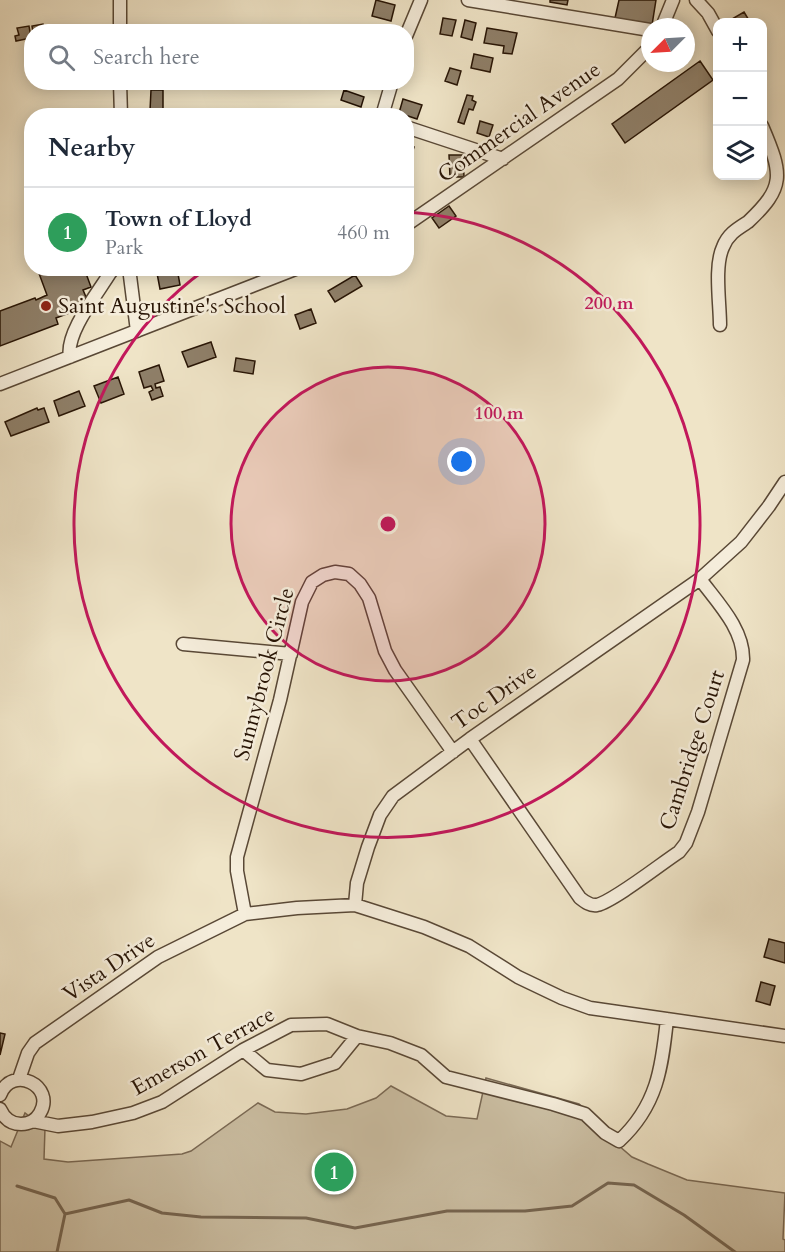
<!DOCTYPE html>
<meta charset="utf-8">
<style>
:root{--surface:#fff;--page:#f2f2f3;--text:#1f2937;--muted:#747a83;--line:#e0e1e3;--accent:#0f766e}
body{margin:0;font-family:Cardo,serif;background:var(--page);color:var(--text)}
.controls{position:absolute;right:18px;top:18px;display:grid;overflow:hidden;border-radius:12px;box-shadow:0 3px 15px #0003}
.controls button{width:54px;height:54px;display:grid;place-items:center;padding:0;border:0;border-bottom:2px solid var(--line);background:var(--surface);color:var(--text);font:30px sans-serif}
.compass{position:absolute;left:641px;top:18px;width:54px;height:54px;border-radius:50%;background:var(--surface);box-shadow:0 3px 15px #0003;rotate:246deg}
.you{position:absolute;left:462px;top:462px;width:21px;height:21px;margin:-15px;border:4px solid #fff;border-radius:50%;background:#1a73e8;box-shadow:0 0 0 9px #1a73e833}
.badge{display:grid;place-items:center;width:39px;height:39px;border-radius:50%;background:var(--accent);color:#fff;font-size:20px;font-weight:700}
.pin{position:absolute;translate:-50% -50%;border:3px solid #fff;box-shadow:0 2px 6px #0006}
.list{margin:0;padding:0;list-style:none}
h2{display:flex;justify-content:space-between;align-items:center;height:78px;margin:0;padding:0 24px;font-size:26px}
h2 small{font-size:20px;font-weight:400;color:var(--muted)}
.list li{display:grid;grid-template-columns:39px 1fr auto;gap:18px;align-items:center;box-sizing:border-box;height:90px;padding:0 24px;border-top:2px solid var(--line)}
.list b{display:block;font-size:22px;white-space:nowrap}
.list p{margin:0;font-size:20px;white-space:nowrap;color:var(--muted)}
.list em{font-size:20px;font-style:normal;color:var(--muted)}
.icon{flex:none;width:33px;height:33px;fill:none;stroke:currentColor;stroke-width:2;stroke-linecap:round;stroke-linejoin:round}
.map{position:relative;flex:none;width:785px;height:1252px;overflow:hidden}
.search{position:absolute;background:var(--surface);box-shadow:0 3px 15px #0003;left:24px;top:24px;width:390px;height:66px;display:flex;align-items:center;gap:15px;box-sizing:border-box;padding:0 21px;border-radius:24px;color:var(--muted);font-size:22px}
.panel{position:absolute;background:var(--surface);box-shadow:0 3px 15px #0003;left:24px;top:108px;width:390px;height:168px;border-radius:24px}
.map>svg:first-child{display:block}
.green{fill:#cdc1a6;stroke:#7a6a56;stroke-width:1.5}
.lines{fill:none;stroke-linecap:round;stroke-linejoin:round}
.stream{stroke:#766652;stroke-width:3}
.building{fill:#8f806a;stroke:#271405;stroke-width:1.5}
.minor-casing{stroke:#594836;stroke-width:15}
.minor{stroke:#f5eddb;stroke-width:12}
.ring{fill:none;stroke:#c2185b;stroke-width:3}
.poi-dot{fill:#8f2418;stroke:#f5eddb;stroke-width:2}
.labels{text-anchor:middle;dominant-baseline:central;stroke-width:5;stroke-linejoin:round;paint-order:stroke}
.street-label{font-size:22px;fill:#271405;stroke:#f5eddb}
.poi-label{font-size:22px;fill:#271405;stroke:#f5eddb;text-anchor:start}
.centre{fill:#c2185b;stroke:#f5eddb;stroke-width:3}
.ring-label{font-size:18px;text-anchor:middle;font-weight:bold;fill:#c2185b;stroke:#f5eddb;stroke-width:5;stroke-linejoin:round;paint-order:stroke}
</style>
<div class="map">
<svg width="785" height="1252" viewBox="0 0 785 1252">
<rect width="100%" height="100%" fill="#efe4c7"/>
<filter id="stains"><feTurbulence type="fractalNoise" baseFrequency=".00333" numOctaves="4"/><feColorMatrix values="0 0 0 0 .2 0 0 0 0 .09 0 0 0 0 .02 0 0 0 .5 -.17"/></filter>
<radialGradient id="worn" r=".72"><stop offset=".6" stop-color="#630" stop-opacity="0"/><stop offset="1" stop-color="#630" stop-opacity=".3"/></radialGradient>
<!-- green -->
<path class="green" d="M486,1078l93,26 10,9 29,32 14,12 16,7 39,16 98,13 -2,46 2,1v12h-785v-111l11,6 14,-34 20,15 -1,31 24,3 114,-8 9,-3 67,-48 17,9 31,2 41,-5 29,-11 15,-12 55,30 31,3z"/>
<g class="lines">
<!-- stream -->
<path class="stream" d="M17,1186l38,12 10,16 -8,38
M65,1214l64,-14 33,13 39,4 105,1 49,10 92,-17h78l47,-5 36,-23 26,2 50,30 51,37"/>
</g>
<!-- building -->
<path class="building" d="M376,0l19,5 -4,16 -19,-5z
M550,0h18l-1,5 -17,-3z
M619,0h37l-4,25 -37,-7z
M744,12l6,10h-16l-2,-3z
M443,18l13,2 -4,16 -12,-2z
M465,20l11,3 -4,17 -11,-3z
M43,24l2,8h-12l-1,-6z
M29,26l2,12 -15,3 -1,-5 4,-1 -2,-7z
M83,27l15,2v3h-15z
M487,28l30,5 -5,21 -9,-1 1,-7 -20,-3z
M474,54l19,4 -3,14 -19,-4z
M700,61l13,19 -88,63 -13,-19z
M450,68l11,3 -4,14 -12,-4z
M151,90h12v20l-13,1z
M344,90l20,7 -3,10 -20,-7z
M467,95l6,1 -1,4 4,2 -3,8 -4,-1 -5,15 -6,-2z
M403,99l19,6 -5,14 -18,-6z
M480,121l13,4 -4,12 -12,-4z
M406,144l8,3 -3,10 -5,-2z
M449,155h14l1,22h-14z
M449,206l7,10 -17,12 -7,-10z
M37,268h47l7,19 -8,3 3,7 -5,8 -5,2 1,3 -21,8 2,6 -58,22v-35l35,-13 1,2 11,-5z
M156,268h21l3,17 -20,4z
M199,268h22v3h-6v2h-16z
M355,275l7,11 -27,16 -7,-11z
M311,309l5,14 -16,6 -5,-14z
M211,342l5,15 -28,10 -6,-15z
M236,358l19,3 -2,13 -19,-3z
M159,365l5,16 -9,3 1,4 4,-1 3,9 -11,4 -3,-8 4,-2 -2,-4 -7,2 -5,-16z
M118,377l6,17 -23,9 -7,-17z
M79,391l6,15 -26,10 -5,-15z
M37,408l1,2 6,-2 5,14 -38,14 -6,-14z
M769,939l16,4v20l-21,-6z
M761,982l14,4 -5,19 -14,-4z
M0,1033l5,1 -5,21z"/>
<g class="lines">
<defs>
<path id="minor" d="M120,0v32
M468,0l182,30
M696,0l12,13 10,18
M662,27l11,-27
M406,36l15,-36
M120,82l1,34
M382,116l10,-34
M406,127l97,32
M406,225l212,-146 32,-32
M129,268l8,63
M720,325c0,-22 -6,-59 3,-78 5,-13 14,-18 25,-25 37,-35 35,-47 14,-96
M70,357c-5,-24 28,-64 40,-84l4,-5
M0,384l298,-116
M183,644l108,10
M470,739l110,159c5,4 10,8 17,7 17,-4 65,-42 82,-53l7,-9 12,-31 45,-152c1,-31 -26,-58 -43,-81
M355,905l69,22 45,19 49,31 44,21 28,10 195,28
M245,914l-8,-43v-14l43,-157 22,-98 10,-20 11,-7 12,-3 14,2 11,10 9,14 16,53 10,19 58,82
M243,1050l24,20 34,4 34,-11 22,-27
M19,1079l9,-26 7,-10 123,-86 87,-43 52,-6 58,-3 2,-22 11,-36 12,-32 13,-19 77,-57 230,-160 41,-37 28,-36 16,-24
M0,1095c12,-31 56,-9 40,18 -4,7 -11,11 -19,11 -10,0 -17,-6 -21,-15
M33,1121l25,5 34,-4 41,-9 29,-11 81,-52 48,-25 36,-1 30,12 33,7 31,12 25,22 107,27 32,10 20,19 14,8c38,-35 43,-73 48,-122"/>
</defs>
<!-- minor casing -->
<use href="#minor" class="minor-casing"/>
<!-- minor -->
<use href="#minor" class="minor"/>
</g>
<!-- distance rings -->
<circle cx="388" cy="524" r="157" fill="#c2185b" fill-opacity=".12"/>
<g class="ring">
<circle cx="388" cy="524" r="157"/>
<path d="M407 212A313 313 0 1 1 206 269"/>
</g>
<!-- markers -->
<circle class="poi-dot" cx="46" cy="306" r="6"/>
<g class="labels">
<!-- street labels -->
<g class="street-label">
<text transform="translate(519 122) rotate(-35)">Commercial Avenue</text>
<text transform="translate(264 674) rotate(-75)">Sunnybrook Circle</text>
<text transform="translate(494 697) rotate(-35)">Toc Drive</text>
<text transform="translate(692 750) rotate(-72)">Cambridge Court</text>
<text transform="translate(109 967) rotate(-34)">Vista Drive</text>
<text transform="translate(203 1051) rotate(-29)">Emerson Terrace</text>
</g>
<!-- poi labels -->
<g class="poi-label">
<text x="58" y="306">Saint Augustine's School</text>
</g>
</g>
<circle cx="388" cy="524" r="9" class="centre"/>
<g class="ring-label">
<text x="609" y="309">200 m</text>
<text x="499" y="419">100 m</text>
</g>
<rect width="100%" height="100%" filter="url(#stains)"/>
<rect width="100%" height="100%" fill="url(#worn)"/>
</svg>
<div class="controls">
<button>+</button>
<button>−</button>
<button><svg class="icon" aria-label="layers" viewBox="0 0 24 24"><path d="M12 4l9 5-9 5-9-5zM3 14l9 5 9-5"/></svg></button>
</div>
<svg class="compass" viewBox="-18 -18 36 36"><path d="M0-13l5 13h-10z" fill="#e53935"/><path d="M0 13l5-13h-10z" fill="#747a83"/></svg>
<div class="you"></div>
<div class="pin badge" style="left:334px;top:1172px;background:#2e9e5b">1</div>
<div class="search"><svg class="icon" aria-label="search" viewBox="0 0 24 24"><circle cx="10" cy="10" r="6"/><path d="M15 15l6 6"/></svg>Search here</div>
<section class="panel">
<h2>Nearby<small></small></h2>
<ul class="list">
<li><span class="badge" style="background:#2e9e5b">1</span><div><b>Town of Lloyd</b><p>Park</p></div><em>460 m</em></li>
</ul>
</section>
</div>
